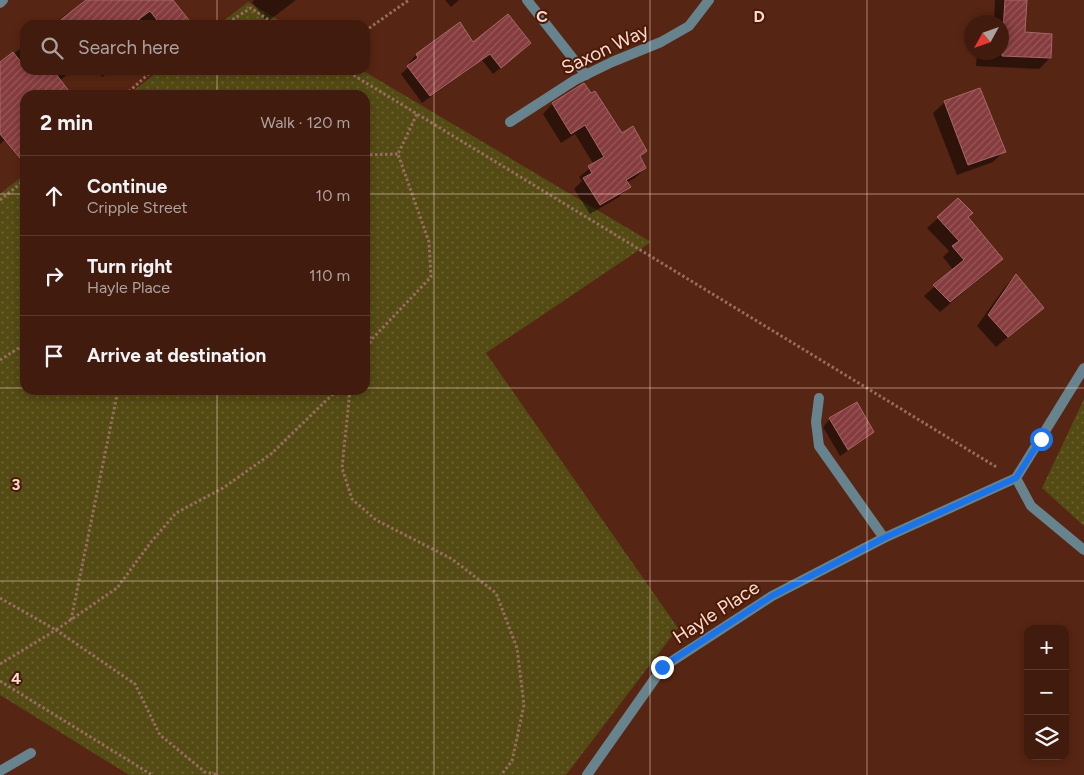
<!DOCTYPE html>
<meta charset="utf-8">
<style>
:root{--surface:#411c0e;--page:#482517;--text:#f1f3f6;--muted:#aea19e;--line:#5a3a2e}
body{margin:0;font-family:Figtree,sans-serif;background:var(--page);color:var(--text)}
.controls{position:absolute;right:15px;bottom:15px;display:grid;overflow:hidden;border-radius:10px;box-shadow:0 2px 8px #0003}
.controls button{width:45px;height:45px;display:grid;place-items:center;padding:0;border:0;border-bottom:1px solid var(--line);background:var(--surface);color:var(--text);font:25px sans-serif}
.compass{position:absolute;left:964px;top:15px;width:45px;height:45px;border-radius:50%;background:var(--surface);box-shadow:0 2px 8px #0003;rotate:230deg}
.stop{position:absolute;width:15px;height:15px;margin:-11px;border:4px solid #1a73e8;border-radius:50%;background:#fff}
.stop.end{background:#1a73e8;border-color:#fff;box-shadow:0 1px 5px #0008}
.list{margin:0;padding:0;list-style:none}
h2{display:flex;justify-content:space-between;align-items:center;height:65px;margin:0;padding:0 20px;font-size:21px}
h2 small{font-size:16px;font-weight:400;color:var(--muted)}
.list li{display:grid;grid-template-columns:32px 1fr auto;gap:15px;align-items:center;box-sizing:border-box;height:80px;padding:0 20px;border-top:1px solid var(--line)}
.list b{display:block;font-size:19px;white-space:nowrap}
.list p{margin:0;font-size:16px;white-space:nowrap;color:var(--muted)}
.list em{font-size:16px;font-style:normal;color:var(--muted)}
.icon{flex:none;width:28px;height:28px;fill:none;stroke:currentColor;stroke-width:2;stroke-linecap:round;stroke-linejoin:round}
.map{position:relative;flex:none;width:1084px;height:775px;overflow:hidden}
.search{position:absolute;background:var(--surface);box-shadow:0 2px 8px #0003;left:20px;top:20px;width:350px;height:55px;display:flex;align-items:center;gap:12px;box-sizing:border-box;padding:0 18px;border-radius:15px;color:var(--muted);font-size:19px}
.panel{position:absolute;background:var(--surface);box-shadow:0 2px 8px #0003;left:20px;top:90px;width:350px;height:305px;border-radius:15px}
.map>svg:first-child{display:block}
.grass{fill:url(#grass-dots)}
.shadow{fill:#0007}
.building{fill:url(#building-hatch);stroke:#a66868}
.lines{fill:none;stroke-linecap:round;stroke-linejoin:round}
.path{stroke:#986d5e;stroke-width:3;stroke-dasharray:2.5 2.5;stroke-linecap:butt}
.service{stroke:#67848e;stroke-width:10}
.minor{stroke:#67848e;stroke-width:10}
.route{stroke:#1a73e8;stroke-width:6}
.grid{fill:none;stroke:#fad9ce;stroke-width:1;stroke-opacity:0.55}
.labels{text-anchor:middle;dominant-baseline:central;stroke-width:4;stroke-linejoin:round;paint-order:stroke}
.street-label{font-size:19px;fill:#fad9ce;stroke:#4b1a07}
.grid-label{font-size:16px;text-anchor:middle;font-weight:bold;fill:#fad9ce;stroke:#4b1a07;stroke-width:4;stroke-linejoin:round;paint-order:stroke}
</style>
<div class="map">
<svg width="1084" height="775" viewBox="0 0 1084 775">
<defs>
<pattern id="grass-dots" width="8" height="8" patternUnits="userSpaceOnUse" patternTransform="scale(1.25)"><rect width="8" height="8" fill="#534a14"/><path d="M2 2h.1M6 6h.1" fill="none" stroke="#6d6435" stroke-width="1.8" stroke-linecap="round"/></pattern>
<pattern id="building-hatch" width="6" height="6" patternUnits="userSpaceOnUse" patternTransform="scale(1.25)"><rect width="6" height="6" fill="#863c3e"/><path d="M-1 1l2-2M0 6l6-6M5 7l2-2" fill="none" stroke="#985859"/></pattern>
</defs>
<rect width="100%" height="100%" fill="#572513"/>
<!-- grass -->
<path class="grass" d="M248,2l39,23h-69z
M160,70h202l289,172 -165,111 192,275 -112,147h-437l-129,-80v-501l25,-20v216h340v-295h-237z
M1084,399v127l-42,-38z"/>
<!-- shadow -->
<path class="shadow" d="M88,0h83l7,25h-33l-5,-7 -8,7h-80l17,-13 1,2z
M254,0h42l-29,22 -15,-20z
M445,0h14l-8,7z
M995,0h31l-3,33 27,25 -11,11 -63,-3 1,-14h25v-30h-8z
M459,24l14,19h57l-37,31 -11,-14 -60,43 -21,-29 10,-9 -2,-2 7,-8z
M25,45v25h48l-14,11 11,14h-45v6l-13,32 -12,11v-80z
M97,70h15l-10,7z
M584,85l37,50 25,16 -7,7 6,10 -10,10 -9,5 3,4 -10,10 -29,17 -16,-25 8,-8 -3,-4 15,-12 -19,-31 -14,9 -18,-29 9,-10z
M945,102l59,49 -11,11 -36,13 -24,-62z
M958,200l33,69 -51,43 -16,-16 29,-26 -10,-13 6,-6 -22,-23z
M1015,276l27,32 -46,39 -19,-21 28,-39z
M830,419l43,13 -8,7 -25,17 -17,-29z"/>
<!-- building -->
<path class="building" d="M86,0h87l20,25h-32l-11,-14 -19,14h-77z
M1005,0h22l-2,32 27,2 -1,24 -49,-2v-26h1z
M508,14l23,29 -30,25 -11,-14 -60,42 -23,-30 11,-8 -2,-4 44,-32 13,20z
M13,52l12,15v3h28l19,25h-47v69l-25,-30v-72z
M584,83l7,10 4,-2 27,42 11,-7 14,25 -7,5 6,12 -20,12 5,7 -31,18 -17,-27 9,-5 -4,-7 16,-9 -19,-32 -14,9 -19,-31z
M980,88l26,64 -38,13 -24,-64z
M958,198l15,15 -5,4 35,42 -53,43 -17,-17 31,-25 -12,-14 7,-5 -22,-24z
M1016,274l28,34 -36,29 -20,-22z
M857,402l17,30 -26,18 -19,-32z"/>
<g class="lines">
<!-- path -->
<path class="path" d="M224,25l27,-17 25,17
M365,31l44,-31
M345,70l653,398
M125,95l28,-25
M365,155l33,-1
M0,200l25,-20
M365,334l7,5
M365,352l7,-13 59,-62 -2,-35 -31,-88 19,-40
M0,360l25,-16
M350,390l-8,78 10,31 24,21 76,39 44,34 21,55 7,57 -12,56 -11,14
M0,598l56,32 61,-42 34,-46 25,-29 47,-25 48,-34 66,-64
M71,620l47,-230
M0,664l56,-34 79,54 25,51 45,37 14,3
M0,681l152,94"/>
<!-- service -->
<path class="service" d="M527,0l59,75
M819,398l-3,24 3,24 65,92"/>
<!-- minor -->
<path class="minor" d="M0,3l3,-3
M510,122l65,-42 37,-18 49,-20 28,-16 20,-26
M1016,478l68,-110
M1016,478l15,28 53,44
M0,771l31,-18
M587,775l76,-108 109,-71 112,-58 132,-60"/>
</g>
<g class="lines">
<!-- route -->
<path class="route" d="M662,667l110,-71 112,-58 132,-60 25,-39"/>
</g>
<!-- grid -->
<path class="grid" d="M217,0v25M434,0v775M650,0v775M867,0v775M217,70v25M0,194h25M365,194h719M0,388h25M365,388h719M217,390v385M0,581h1084"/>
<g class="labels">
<!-- street labels -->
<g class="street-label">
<text transform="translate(605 49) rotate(-25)">Saxon Way</text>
<text transform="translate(716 612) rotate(-33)">Hayle Place</text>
</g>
</g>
<g class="grid-label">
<text x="542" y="22">C</text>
<text x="759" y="22">D</text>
<text x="16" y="490">3</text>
<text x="16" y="684">4</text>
</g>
</svg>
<div class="controls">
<button>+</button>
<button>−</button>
<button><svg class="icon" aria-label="layers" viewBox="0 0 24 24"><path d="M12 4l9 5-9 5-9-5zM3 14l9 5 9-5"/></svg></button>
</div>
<svg class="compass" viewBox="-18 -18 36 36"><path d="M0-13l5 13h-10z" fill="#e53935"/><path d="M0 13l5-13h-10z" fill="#aea19e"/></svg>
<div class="stop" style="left:1041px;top:439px"></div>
<div class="stop end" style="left:662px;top:667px"></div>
<div class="search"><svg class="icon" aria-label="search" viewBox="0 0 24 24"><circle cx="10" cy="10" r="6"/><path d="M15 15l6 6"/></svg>Search here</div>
<section class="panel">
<h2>2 min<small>Walk · 120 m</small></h2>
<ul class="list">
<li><svg class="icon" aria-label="ahead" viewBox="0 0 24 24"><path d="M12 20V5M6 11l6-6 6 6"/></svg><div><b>Continue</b><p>Cripple Street</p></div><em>10 m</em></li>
<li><svg class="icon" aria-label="right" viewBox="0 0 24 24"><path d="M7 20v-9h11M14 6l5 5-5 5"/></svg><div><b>Turn right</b><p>Hayle Place</p></div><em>110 m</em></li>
<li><svg class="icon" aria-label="arrive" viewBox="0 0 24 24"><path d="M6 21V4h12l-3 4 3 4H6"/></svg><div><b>Arrive at destination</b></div></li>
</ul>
</section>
</div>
